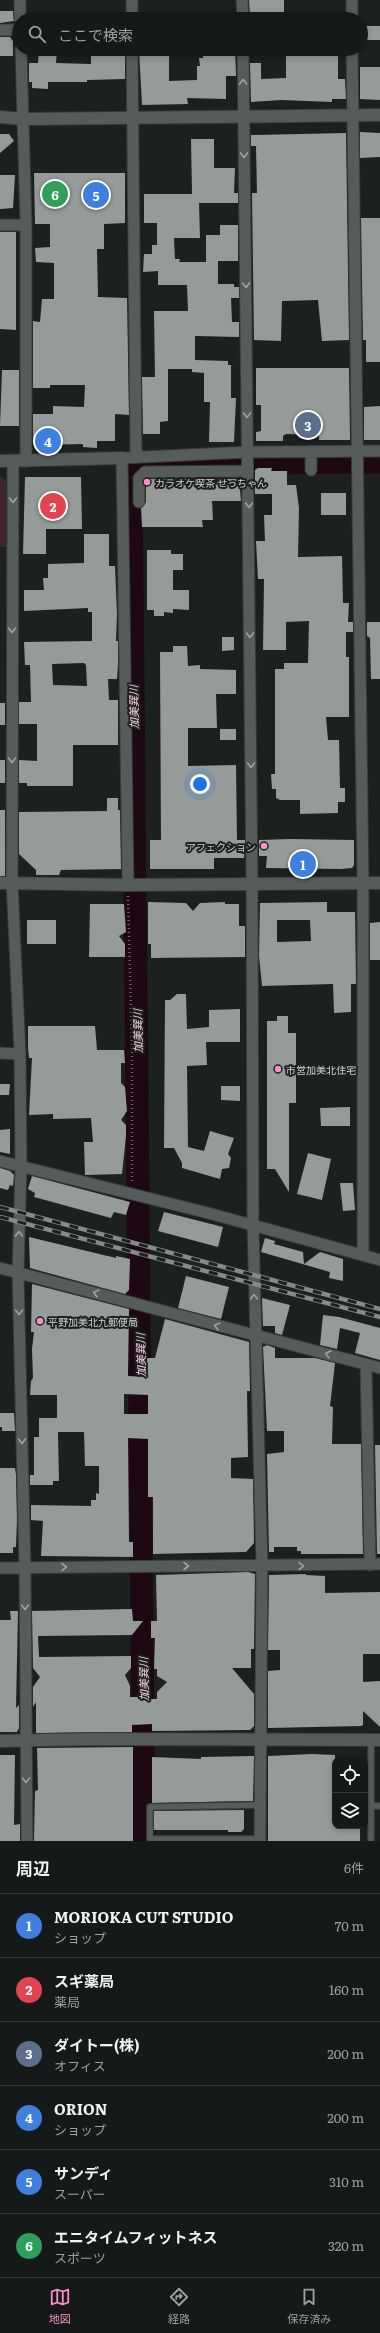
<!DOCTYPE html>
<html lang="ja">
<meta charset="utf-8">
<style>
:root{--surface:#151917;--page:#222624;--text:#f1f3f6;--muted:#9da0a1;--line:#343836;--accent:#fa8fc7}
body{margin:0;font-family:Literata,"Noto Sans JP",serif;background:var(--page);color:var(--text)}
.controls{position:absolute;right:12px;bottom:12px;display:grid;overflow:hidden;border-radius:8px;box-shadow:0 2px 6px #0003}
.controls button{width:36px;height:36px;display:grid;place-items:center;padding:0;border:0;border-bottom:1px solid var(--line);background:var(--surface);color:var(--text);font:20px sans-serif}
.you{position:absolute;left:200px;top:784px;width:14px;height:14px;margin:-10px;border:3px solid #fff;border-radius:50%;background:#1a73e8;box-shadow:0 0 0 6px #1a73e833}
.badge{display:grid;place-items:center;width:26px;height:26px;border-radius:50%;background:var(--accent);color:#fff;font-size:13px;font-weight:700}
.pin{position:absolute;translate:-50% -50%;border:2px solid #fff;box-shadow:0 1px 4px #0006}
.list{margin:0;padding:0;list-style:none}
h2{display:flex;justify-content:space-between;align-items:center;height:52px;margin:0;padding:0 16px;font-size:17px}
h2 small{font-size:13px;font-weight:400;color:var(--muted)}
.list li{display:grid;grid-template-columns:26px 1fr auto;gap:12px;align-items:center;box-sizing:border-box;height:64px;padding:0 16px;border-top:1px solid var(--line)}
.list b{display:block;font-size:15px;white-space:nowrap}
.list p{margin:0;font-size:13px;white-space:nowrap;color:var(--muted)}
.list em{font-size:13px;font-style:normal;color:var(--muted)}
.icon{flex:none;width:22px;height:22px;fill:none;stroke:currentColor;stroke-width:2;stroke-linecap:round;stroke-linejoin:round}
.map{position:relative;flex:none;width:380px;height:1841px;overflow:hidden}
.search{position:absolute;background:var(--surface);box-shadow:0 2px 6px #0003;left:12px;right:12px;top:12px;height:44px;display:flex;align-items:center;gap:10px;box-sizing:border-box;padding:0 14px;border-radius:22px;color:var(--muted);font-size:15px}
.sheet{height:436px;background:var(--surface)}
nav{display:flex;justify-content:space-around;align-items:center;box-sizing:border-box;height:56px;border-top:1px solid var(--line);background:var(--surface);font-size:11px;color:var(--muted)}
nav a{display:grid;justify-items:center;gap:2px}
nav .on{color:var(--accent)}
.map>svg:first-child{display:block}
.green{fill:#3d2631}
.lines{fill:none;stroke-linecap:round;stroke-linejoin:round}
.river{stroke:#1e0814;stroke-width:23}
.building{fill:#959b99;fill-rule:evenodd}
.lane-casing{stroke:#373a39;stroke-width:8}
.street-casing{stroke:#373a39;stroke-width:13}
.secondary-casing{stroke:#373a39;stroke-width:14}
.path{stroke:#676c6a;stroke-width:2.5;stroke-dasharray:1 3;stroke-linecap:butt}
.lane{stroke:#565c5a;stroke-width:5.5}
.street{stroke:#565c5a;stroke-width:11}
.secondary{stroke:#565c5a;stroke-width:12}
.rail-casing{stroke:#868a88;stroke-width:4.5}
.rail{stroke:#1c211f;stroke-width:3;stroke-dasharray:9;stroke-linecap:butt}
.oneway{stroke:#a0a4a3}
.poi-dot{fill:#fa8fc7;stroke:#1c211f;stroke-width:1.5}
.labels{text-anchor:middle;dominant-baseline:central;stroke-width:4;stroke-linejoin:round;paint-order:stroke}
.poi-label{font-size:10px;fill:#d1d4d3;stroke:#1c211f;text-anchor:start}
.water-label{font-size:11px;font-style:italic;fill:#fed0e5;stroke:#1c211f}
</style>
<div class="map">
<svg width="380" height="1841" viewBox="0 0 380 1841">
<rect width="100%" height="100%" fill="#1c211f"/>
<!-- green -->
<path class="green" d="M0,476l6,4v67h-6z"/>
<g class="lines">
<!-- river -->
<path class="river" d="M144,1841l-13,-1368 9,-9 240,-2"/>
</g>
<!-- building -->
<path class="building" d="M249,0h35v16h-34z
M0,11h13l1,10 -14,2z
M361,26h19v14h-19z
M0,37h10l3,4v15h-13z
M39,49h18l-1,14 35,1v-15h34v30l-38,1v2h-39v7l-16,-1v-6h-3v-19h9z
M139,49h30v32l28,-1v-14h3l-1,-8h4v-9h32l1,27h-10v23l-39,-1 1,6 -46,1z
M286,49h52v30h7l1,20h-14v3l-50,-2 -31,2 -1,-39h11v16l25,-1z
M360,67h20v33l-20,-1z
M360,132l20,1v24l-20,1z
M346,133l3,207 -27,1 -4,-41 -36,1 -1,40 -27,-1 -2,-147h5l-1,-47h-5v-11z
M0,134h9l5,7 -14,12z
M191,139h23v29h21l-1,25h4v10h-39l1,35h-26l1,21h5l-1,3h27v-27h14v-10h18v36h-20v23h16v3h5v11h-8l1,24h7v15l-44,-1v24l33,1v4h3v33h5l-2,44h-25l1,-40h-6v-29l-12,-1v-3h-24v52l-8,1v12h-17l-1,-57h13l-1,-66h34l-1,-26h-29v-14l-15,1 1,-18h8v-9h5v-22h-13v-29h48z
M34,173h91v50l-21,1v25h-7l1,48 29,1 2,117 -14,-1v27h-18v7l-14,-1v-3l-44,1 -6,-7v-24h20v-8l31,1 1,-22h-35v3h-17v-67l7,1 2,-23h12v-36l-18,-1 -1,-14 15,-1v-23h-15z
M0,175h15l-2,33 -13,1z
M361,218h19v144h-14v-22h-3z
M0,232h16v98l-16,-1z
M256,368h93l1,72h-31v-5l-33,-1 -3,2v5h-27v-9l5,-1v-26h-5z
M2,370h17v56h-19z
M380,406v34h-16v-33z
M258,468h14l-1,3h16v14h9l3,23 -1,49 44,-1 1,47h6l-1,19h5v10h-7v25h3v60h-23l2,23h11l1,48h5v14h-7v11l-38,1v-14h-20l-4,-2v-9h-4l-1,-15h4v-105h9v-6h24l1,-42 -23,1v28h-23l1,-71h-6l-2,-38h9l-1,-26h8v-21h-17v-24z
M25,477h56l1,52h-36v25h-23z
M148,479h40v4h38v-4h13l2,22h-29l1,19h-11l1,7h-61l-1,-19 5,-6v-21z
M321,493h25v22h-25z
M84,534h25v32h6l2,48 -1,27h2v23l-1,15h-9l1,21h9v45h-45v41h-46v-3h-8v-23l18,1v-37h-18v-22h12l-1,-37h-5l-1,-23 68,-1v-29h-4v-4l-64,3v-21h20l-1,-12h5v-14l36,-1zM84,663l2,2 1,21 -34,-1 -1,-21z
M147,550h24v4h12v16h-10v20h16v20l-16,-1v4l-9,-1v4h-10v-6h-7z
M367,622h13v57h-9l-1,-41 -3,-2z
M222,637h12v13l-12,1z
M173,646h14l1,20 12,-1v4l36,1v24h-20l1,34h-29v38l48,-1 1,75h8l-1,18h-30v11h-64v-29h11l-1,-188h13z
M0,703h5v22h-5z
M220,729h16v11h-16z
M0,760h5v23h-5z
M107,798h11v12h2l1,59 -60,1 -2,5h-23v-5l-17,-16v-42l88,-1z
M0,810h5v66h-5z
M290,839l64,1v25l-2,3 -11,1 -75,-1 1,-12h-8v-16z
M148,902l38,1 7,8 7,-8 25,-1v2h14v22h6v31l-94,1v-14h-3z
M327,902v10h28l1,72h-5v28l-17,1 -1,-29 -71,2 -3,-30 1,-53zM277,920h33l1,21 -34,1z
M90,904h34l2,28 -7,4 6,8v13h-36z
M27,920h29v24h-29z
M380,922v38h-10v-37z
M177,994h9l1,35 22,-2v-17l31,-1v33h-34l1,23 -20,1 1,81 16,4 6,-20 24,7 -6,16 3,4 -2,10 -7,1 -2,10 -38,-11v-5l-8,-15h-10l1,-148h5z
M277,1016h11v17h8v70h-7v89l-14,-23h-8v-148h10z
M28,1026h67l2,24h27l1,13h-4v20l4,4 2,24 -6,9 5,5v11l-4,38 -37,1 -1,-33h9l-2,-24 -38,1v-5l-24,1 3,-57h-3l-1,-10z
M0,1084h10l-1,11h-9z
M221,1086h19v15l-19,-1z
M350,1107v19h-29l-1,-18z
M10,1129v25l-10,-2v-22z
M308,1153l23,6 -9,41 -25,-6z
M0,1168l10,3 4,4 -1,11 -3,-1 -2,5 -8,-2z
M32,1176l98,26 -4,13 -12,-3 -3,6 -77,-21 1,-4 -7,-4z
M340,1183h13l2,27 -12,1z
M164,1212l59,15 -5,20 -60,-16z
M29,1237l87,21v-2l14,3 -1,31 -4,4 -95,-26z
M265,1238l10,3 -1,3 29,8 1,12 16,-12 23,7v22l-14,-3 1,-6 -69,-20z
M186,1276l43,11 -8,32 -43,-11z
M32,1284l97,25 -1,67 19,1v-19h8l10,-39 84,23 1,49h-3l1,66 -17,1v20l22,1 1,64 -8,9 -93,2v-57h-5v-58l-20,-1 1,104h4v15l-92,-1 2,-35 -12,-1v-15l60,1v-6h5v-7l3,1v-28h-14l-1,-34h-26l1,49h-6v4h-23v-10h4v-38h5v-19h18v-23h-27l1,-14 2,-3 -1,-29 2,-17h-3zM124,1394l24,1v19h-24z
M262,1298l28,7 -8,30 -7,-2v-7h-12z
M323,1315l16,2 41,11v32l-25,-7 5,-20 -20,-5 -3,21 -17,-4z
M267,1345l8,3v10h40l20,5 -5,43 3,1 -1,37h29l2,110h-62v-3h-4v-4h-23v5h-5l-2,-98 17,-2v-21h-17l-4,-84z
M0,1413h14l1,18h-13v-4h-2z
M375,1445h5v109h-3z
M0,1468h15l1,7 1,45 -1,27h-3v6h-13z
M248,1572l7,2 -1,75h-3v19h-19l22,26v32l-4,4 -98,1v-7l-20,1v7l-96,1v-31l-3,5v-20l7,-10 -7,-9 -1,-57 100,-2 1,12h10l-11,14 -94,1 1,21 92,-1v12l-6,7 5,11v11h8v2h19v-7l10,-10 -10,-6v-7h-3l1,-31h-4v-17h6l-1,-46z
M306,1574v1l19,1v17l55,-1v62h-17v28l17,-1v46l-17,-16v14l-2,1 -93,2v-57l12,-1v-20h-12l1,-75z
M10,1611h8l-2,97 3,-3v23l-2,4h-17v-112h11z
M133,1747v94h-99l1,-50 3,-1 -1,-42z
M312,1754l23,1v72h25v14h-92v-85z
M0,1755h15l-1,70 6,-1v17h-20z
M254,1756l-1,45 -101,2v-46l49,2v-2z
M244,1810v19l-3,3h-13v-2h-74v-19z"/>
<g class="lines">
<defs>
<path id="lane" d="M371,1740v101
M371,1806h9
M260,1839h-110v-32l110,-2"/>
<path id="street" d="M20,0v19
M132,0v19
M242,0l1,19
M352,19v-19
M0,30h19
M21,49l5,176v236
M132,49l4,407
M243,49l9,835 1,342 9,340 -2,275
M352,49l11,834v372
M0,225h26
M311,451v19
M13,461l-1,421 8,172 1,113 -3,106 7,295 2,273
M139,502v-24l6,-6 103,-1
M128,885l-6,-427 126,-6 132,-1
M0,1053l20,1
M0,1161l208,52 172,47
M0,1268l380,100
M366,1364l4,201
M0,1568l380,-4"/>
<path id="secondary" d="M0,117l23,2 357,-4
M0,461l122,-3
M0,883l128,2 252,-2
M0,1741l91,-2 289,1"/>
</defs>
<!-- lane casing -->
<use href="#lane" class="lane-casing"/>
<!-- street casing -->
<use href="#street" class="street-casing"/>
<!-- secondary casing -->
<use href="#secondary" class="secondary-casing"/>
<!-- path -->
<path class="path" d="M128,896l4,152v135"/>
<!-- lane -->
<use href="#lane" class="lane"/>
<!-- street -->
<use href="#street" class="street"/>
<!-- secondary -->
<use href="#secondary" class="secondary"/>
<defs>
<path id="rail" d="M0,1207l380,102
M0,1217l380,100"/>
</defs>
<!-- rail casing -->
<use href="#rail" class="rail-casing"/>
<!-- rail -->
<use href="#rail" class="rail"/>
</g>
<!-- one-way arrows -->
<defs><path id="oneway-chevron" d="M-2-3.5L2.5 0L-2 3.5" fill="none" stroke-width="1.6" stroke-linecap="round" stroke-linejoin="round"/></defs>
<g class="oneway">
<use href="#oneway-chevron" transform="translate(243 82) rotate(-90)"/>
<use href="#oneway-chevron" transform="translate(244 155) rotate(89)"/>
<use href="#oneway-chevron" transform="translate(246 285) rotate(89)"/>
<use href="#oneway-chevron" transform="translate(247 415) rotate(89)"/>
<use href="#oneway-chevron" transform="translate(13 500) rotate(90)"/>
<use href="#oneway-chevron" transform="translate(249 505) rotate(89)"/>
<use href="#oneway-chevron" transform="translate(12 630) rotate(90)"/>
<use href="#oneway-chevron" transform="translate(250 635) rotate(89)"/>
<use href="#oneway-chevron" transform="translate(12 760) rotate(90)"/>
<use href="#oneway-chevron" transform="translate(251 765) rotate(89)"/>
<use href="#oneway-chevron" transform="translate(19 1234) rotate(-88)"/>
<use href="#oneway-chevron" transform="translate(96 1293) rotate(-165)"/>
<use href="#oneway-chevron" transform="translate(254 1297) rotate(-91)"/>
<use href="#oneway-chevron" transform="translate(19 1312) rotate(89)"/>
<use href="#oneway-chevron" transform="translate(217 1326) rotate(-165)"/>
<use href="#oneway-chevron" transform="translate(328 1354) rotate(-166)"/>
<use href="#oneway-chevron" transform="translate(22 1441) rotate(89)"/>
<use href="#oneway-chevron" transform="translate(186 1566)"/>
<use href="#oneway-chevron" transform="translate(301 1566) rotate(-1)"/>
<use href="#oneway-chevron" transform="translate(64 1567) rotate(-1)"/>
<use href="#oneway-chevron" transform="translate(25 1607) rotate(90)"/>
<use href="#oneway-chevron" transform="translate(26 1780) rotate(89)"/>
</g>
<!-- markers -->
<g class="poi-dot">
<circle cx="147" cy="482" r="4"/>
<circle cx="264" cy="846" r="4"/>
<circle cx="278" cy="1069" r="4"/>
<circle cx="40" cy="1321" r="4"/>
</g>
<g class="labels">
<!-- poi labels -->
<g class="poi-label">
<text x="155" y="482">カラオケ喫茶 せっちゃん</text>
<text x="256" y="846" text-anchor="end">アフェクション</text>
<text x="286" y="1069">市営加美北住宅</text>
<text x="48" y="1321">平野加美北九郵便局</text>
</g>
<!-- water labels -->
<g class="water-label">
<text transform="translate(133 707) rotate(-91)">加美巽川</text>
<text transform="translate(137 1031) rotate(-91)">加美巽川</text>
<text transform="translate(140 1355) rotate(-91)">加美巽川</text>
<text transform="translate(143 1679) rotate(-91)">加美巽川</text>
</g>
</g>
</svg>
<div class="controls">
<button><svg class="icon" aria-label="locate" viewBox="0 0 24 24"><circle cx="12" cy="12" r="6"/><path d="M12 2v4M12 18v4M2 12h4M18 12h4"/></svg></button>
<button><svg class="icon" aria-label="layers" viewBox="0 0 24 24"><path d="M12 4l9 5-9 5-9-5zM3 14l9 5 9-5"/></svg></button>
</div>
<div class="you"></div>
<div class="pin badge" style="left:303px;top:864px;background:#3f7fe0">1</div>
<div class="pin badge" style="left:53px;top:506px;background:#e0444e">2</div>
<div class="pin badge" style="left:308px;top:425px;background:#5c6f8a">3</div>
<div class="pin badge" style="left:48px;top:441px;background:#3f7fe0">4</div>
<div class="pin badge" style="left:96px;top:195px;background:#3f7fe0">5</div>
<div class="pin badge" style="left:55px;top:194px;background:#2e9e5b">6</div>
<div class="search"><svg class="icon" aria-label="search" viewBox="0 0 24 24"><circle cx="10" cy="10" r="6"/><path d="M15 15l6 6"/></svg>ここで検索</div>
</div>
<section class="sheet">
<h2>周辺<small>6件</small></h2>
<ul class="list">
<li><span class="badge" style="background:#3f7fe0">1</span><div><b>MORIOKA CUT STUDIO</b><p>ショップ</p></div><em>70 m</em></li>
<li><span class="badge" style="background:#e0444e">2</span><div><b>スギ薬局</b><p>薬局</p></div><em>160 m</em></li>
<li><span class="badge" style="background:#5c6f8a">3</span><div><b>ダイトー(株)</b><p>オフィス</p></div><em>200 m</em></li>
<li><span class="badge" style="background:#3f7fe0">4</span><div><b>ORION</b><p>ショップ</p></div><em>200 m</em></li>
<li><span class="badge" style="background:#3f7fe0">5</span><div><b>サンディ</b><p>スーパー</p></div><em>310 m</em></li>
<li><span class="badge" style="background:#2e9e5b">6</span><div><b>エニタイムフィットネス</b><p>スポーツ</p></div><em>320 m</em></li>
</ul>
</section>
<nav>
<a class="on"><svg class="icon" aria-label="map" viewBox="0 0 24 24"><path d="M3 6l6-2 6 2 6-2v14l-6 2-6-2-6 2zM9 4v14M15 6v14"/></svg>地図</a>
<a><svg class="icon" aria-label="directions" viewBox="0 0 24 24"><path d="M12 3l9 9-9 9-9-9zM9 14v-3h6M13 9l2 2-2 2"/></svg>経路</a>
<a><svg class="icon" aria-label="saved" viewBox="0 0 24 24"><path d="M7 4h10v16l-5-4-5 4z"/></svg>保存済み</a>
</nav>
